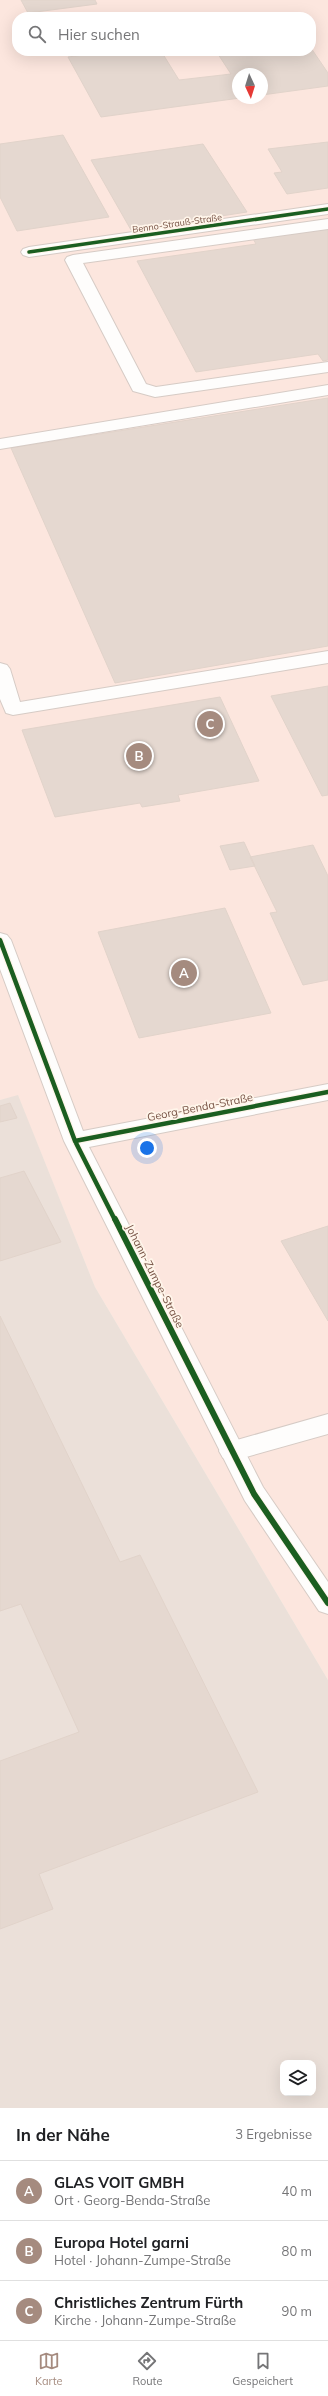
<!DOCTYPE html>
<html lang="de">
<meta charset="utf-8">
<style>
:root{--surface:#fff;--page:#f2f2f2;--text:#202124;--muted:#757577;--line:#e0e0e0;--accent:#a58b7f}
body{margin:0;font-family:Mulish,sans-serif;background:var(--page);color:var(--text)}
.controls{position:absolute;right:12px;bottom:12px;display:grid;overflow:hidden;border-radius:8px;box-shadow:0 4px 16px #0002}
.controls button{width:36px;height:36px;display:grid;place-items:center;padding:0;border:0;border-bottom:1px solid var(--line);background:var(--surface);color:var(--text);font:20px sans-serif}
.compass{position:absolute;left:232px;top:68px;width:36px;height:36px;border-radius:50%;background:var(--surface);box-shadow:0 4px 16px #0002;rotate:176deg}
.you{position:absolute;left:147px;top:1148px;width:14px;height:14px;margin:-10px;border:3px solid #fff;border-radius:50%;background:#1a73e8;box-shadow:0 0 0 6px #1a73e833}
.badge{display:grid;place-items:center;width:26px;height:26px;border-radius:50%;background:var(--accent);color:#fff;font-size:13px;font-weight:700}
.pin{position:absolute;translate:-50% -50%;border:2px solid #fff;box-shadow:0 1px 4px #0006}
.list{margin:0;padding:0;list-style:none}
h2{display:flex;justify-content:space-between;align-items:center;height:52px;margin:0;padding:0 16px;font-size:17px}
h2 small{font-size:13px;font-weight:400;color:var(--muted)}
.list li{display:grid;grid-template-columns:26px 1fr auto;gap:12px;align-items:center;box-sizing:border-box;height:60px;padding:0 16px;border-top:1px solid var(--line)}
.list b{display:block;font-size:15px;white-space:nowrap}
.list p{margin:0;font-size:13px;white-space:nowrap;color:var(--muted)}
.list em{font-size:13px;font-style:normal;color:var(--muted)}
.icon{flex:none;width:22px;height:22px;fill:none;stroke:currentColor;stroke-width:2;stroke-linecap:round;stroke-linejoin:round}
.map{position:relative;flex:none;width:328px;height:2108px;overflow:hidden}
.search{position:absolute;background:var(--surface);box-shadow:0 4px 16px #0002;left:12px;right:12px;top:12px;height:44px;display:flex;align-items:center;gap:10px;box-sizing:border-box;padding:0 14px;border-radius:16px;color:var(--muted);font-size:15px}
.sheet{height:232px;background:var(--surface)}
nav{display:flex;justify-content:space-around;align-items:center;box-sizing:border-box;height:56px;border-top:1px solid var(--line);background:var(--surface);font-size:11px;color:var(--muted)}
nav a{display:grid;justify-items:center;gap:2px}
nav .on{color:var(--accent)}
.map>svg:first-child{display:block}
.commercial{fill:#fce6de;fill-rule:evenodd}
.industrial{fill:#ebe0d9;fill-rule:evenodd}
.building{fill:#e5d8d0;stroke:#e1d3ca}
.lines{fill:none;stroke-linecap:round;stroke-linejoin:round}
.lane-casing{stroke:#d6cbc5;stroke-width:2}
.street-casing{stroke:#d6cbc5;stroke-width:2}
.lane{fill:#fefdfc;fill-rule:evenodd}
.street{fill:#fefdfc;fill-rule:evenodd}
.cycleway-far2-casing{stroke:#fff5ea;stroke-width:5.5}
.cycleway-far1-casing{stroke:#fff5ea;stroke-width:7}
.cycleway-casing{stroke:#fff5ea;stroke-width:8}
.cycleway-far2{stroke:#1b5e20;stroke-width:3.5}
.cycleway-far1{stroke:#1b5e20;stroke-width:4.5}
.cycleway{stroke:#1b5e20;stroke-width:6}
.labels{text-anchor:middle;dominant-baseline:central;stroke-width:3.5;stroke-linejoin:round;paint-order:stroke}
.far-street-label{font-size:9px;fill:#785446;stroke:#fff5ea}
.street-label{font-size:11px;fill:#785446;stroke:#fff5ea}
</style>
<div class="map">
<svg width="328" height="2108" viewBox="0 0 328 2108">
<rect width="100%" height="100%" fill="#f8f0e8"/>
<!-- commercial -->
<path class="commercial" d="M0,0h328v1680l-233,-393 -77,-191 -18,4zM17,17h294v34h-294zM238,74h24v24h-24z"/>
<!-- industrial -->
<path class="industrial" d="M18,1095l77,192 233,393v428h-328v-1008zM283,2063h30v30h-30z"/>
<!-- building -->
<path class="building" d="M21,0h74l2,4 -69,9z
M311,48l17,25v13l-66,9v-21h-24v24h2l-139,19 -33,-60 45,-6h48l18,29 52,-6 -15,-23h95z
M63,135l46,82 -92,14 -17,-34v-53z
M328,142v46l-41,6 -13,-21 8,-1 -14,-23z
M203,144l44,68 -116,18 -40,-70z
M328,226v134l-5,1 -5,-7 -122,18 -59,-111 119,-17 -4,-7z
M328,398v248l-213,37 -104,-235z
M328,686v109l-6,1 -51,-100z
M220,697l39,84 -81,14 2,6 -38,6 -2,-4 -85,14 -33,-87z
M244,842l11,24 -25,4 -10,-24z
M313,845l15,31v104l-25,5 -33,-72 7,-1 -27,-55z
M225,908l46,105 -132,25 -41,-106z
M10,1103l7,15 -17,4v-16z
M24,1171l37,71 -61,19v-83z
M328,1226v95l-47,-80z
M0,1316l120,246 20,-7 118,237 -219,82 14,35 -53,20v-168l79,-29 -58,-128 -21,7z"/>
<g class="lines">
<defs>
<path id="lane" d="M328,219v10l-245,34 63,121 10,3 172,-25v10l-173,25 -22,-6 -68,-131 2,-3 6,-2z
M328,385v10l-328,54v-10z
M328,651v12l-315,52 -7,-2 -6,-14v-36l7,2 3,4 10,33z
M328,1414v20l-96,27 -9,-3 -4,-7 4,-7z"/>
<path id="street" d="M328,204v10l-299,43 -6,-2 -2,-3 2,-3 6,-2z
M0,933l7,2 4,5 72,191 245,-47v16l-239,47 174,340 65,95v32l-9,-3 -74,-110 -181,-360 -64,-172z"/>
</defs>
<!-- lane casing -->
<use href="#lane" class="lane-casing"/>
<!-- street casing -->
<use href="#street" class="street-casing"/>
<!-- lane -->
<use href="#lane" class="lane"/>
<!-- street -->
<use href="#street" class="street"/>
<defs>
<path id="cycleway-far2" d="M29,252l299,-43"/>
<path id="cycleway-far1" d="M0,940l75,201 40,79
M75,1141l253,-49"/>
<path id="cycleway" d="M115,1219l139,275 74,109"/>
</defs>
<!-- cycleway-far2 casing -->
<use href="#cycleway-far2" class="cycleway-far2-casing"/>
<!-- cycleway-far1 casing -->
<use href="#cycleway-far1" class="cycleway-far1-casing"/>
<!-- cycleway casing -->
<use href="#cycleway" class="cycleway-casing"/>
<!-- cycleway-far2 -->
<use href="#cycleway-far2" class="cycleway-far2"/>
<!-- cycleway-far1 -->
<use href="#cycleway-far1" class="cycleway-far1"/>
<!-- cycleway -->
<use href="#cycleway" class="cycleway"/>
</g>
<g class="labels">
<!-- far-street labels -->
<g class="far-street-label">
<text transform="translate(177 223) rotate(-8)">Benno-Strauß-Straße</text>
</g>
<!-- street labels -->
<g class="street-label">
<text transform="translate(200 1107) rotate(-11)">Georg-Benda-Straße</text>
<text transform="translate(155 1276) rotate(63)">Johann-Zumpe-Straße</text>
</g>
</g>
</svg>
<div class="controls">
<button><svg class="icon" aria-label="layers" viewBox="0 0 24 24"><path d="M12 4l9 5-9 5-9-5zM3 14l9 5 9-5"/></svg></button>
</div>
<svg class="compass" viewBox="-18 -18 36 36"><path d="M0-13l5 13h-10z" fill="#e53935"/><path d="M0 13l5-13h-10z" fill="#757577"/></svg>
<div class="you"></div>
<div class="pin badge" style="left:184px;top:973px">A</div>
<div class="pin badge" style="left:139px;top:756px">B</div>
<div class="pin badge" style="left:210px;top:724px">C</div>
<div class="search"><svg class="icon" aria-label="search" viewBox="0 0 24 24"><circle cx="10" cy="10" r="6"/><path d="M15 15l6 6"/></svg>Hier suchen</div>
</div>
<section class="sheet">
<h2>In der Nähe<small>3 Ergebnisse</small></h2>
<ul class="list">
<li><span class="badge">A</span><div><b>GLAS VOIT GMBH</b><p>Ort · Georg-Benda-Straße</p></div><em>40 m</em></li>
<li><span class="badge">B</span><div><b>Europa Hotel garni</b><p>Hotel · Johann-Zumpe-Straße</p></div><em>80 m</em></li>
<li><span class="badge">C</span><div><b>Christliches Zentrum Fürth</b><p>Kirche · Johann-Zumpe-Straße</p></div><em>90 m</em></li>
</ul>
</section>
<nav>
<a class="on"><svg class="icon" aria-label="map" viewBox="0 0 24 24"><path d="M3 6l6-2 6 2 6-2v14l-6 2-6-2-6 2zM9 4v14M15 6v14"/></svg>Karte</a>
<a><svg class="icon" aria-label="directions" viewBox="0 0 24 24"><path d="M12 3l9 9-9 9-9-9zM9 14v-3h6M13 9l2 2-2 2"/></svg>Route</a>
<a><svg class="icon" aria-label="saved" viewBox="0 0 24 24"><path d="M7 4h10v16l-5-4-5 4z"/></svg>Gespeichert</a>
</nav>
